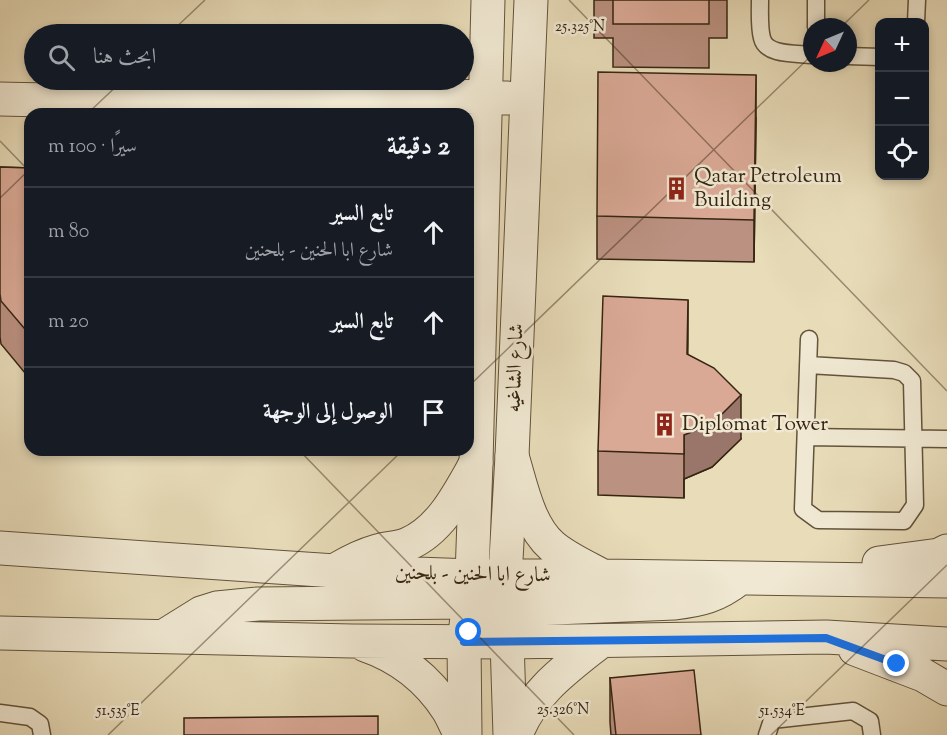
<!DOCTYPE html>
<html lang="ar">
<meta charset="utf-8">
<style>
:root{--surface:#171b24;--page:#20242c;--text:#f1f3f6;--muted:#9ea1a6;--line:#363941}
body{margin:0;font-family:"Sorts Mill Goudy",Amiri,serif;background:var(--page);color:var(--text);direction:rtl}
.controls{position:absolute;right:18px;top:18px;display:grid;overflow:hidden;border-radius:12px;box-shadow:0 3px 9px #0003}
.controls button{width:54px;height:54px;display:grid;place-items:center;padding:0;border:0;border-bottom:2px solid var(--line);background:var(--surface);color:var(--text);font:30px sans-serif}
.compass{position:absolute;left:803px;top:18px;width:54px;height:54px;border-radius:50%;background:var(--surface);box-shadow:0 3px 9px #0003;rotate:226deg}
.stop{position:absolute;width:18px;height:18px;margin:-14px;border:4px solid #1a73e8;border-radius:50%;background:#fff}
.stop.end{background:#1a73e8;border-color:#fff;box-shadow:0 2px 6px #0008}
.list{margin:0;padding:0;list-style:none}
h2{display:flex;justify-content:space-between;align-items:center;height:78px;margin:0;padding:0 24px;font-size:26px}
h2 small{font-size:20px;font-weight:400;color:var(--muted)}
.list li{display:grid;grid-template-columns:39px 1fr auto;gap:18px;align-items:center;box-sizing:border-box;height:90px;padding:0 24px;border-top:2px solid var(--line)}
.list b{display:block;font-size:22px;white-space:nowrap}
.list p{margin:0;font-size:20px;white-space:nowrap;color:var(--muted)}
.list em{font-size:20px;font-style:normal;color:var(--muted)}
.icon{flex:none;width:33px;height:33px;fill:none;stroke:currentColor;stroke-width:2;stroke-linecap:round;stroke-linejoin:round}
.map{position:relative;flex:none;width:947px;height:735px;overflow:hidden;direction:ltr}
.search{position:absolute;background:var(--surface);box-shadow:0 3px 9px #0003;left:24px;top:24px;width:450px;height:66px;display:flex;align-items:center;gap:15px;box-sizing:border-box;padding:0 21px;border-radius:33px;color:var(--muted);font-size:22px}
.panel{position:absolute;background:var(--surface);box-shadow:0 3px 9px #0003;left:24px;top:108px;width:450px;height:348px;border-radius:18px;direction:rtl}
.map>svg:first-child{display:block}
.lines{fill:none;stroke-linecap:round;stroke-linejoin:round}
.service-casing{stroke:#62533b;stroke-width:19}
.minor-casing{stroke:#62533b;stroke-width:35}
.tertiary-casing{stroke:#62533b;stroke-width:35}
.service{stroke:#f0e8d2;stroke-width:16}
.minor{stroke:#f0e8d2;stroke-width:33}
.tertiary{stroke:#f0e8d2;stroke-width:33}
.wall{fill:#bb9181;stroke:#352511;stroke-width:1.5}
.shaded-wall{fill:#997669;stroke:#352511;stroke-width:1.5}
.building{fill:#daa996;stroke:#352511;stroke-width:1.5}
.route{stroke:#1a73e8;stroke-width:8}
.ticks{fill:none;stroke:#352511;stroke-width:1.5;stroke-opacity:0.45}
.labels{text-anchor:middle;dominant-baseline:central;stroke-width:5;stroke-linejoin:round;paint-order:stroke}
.poi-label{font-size:21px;fill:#352511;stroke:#f0e8d2;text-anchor:start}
.street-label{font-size:21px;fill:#352511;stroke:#f0e8d2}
.ticks-label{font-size:15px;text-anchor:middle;fill:#352511;stroke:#f0e8d2;stroke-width:5;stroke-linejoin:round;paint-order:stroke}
</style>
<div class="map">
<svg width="947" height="735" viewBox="0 0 947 735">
<rect width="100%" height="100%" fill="#e8dcb9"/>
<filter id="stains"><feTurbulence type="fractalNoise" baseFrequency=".00333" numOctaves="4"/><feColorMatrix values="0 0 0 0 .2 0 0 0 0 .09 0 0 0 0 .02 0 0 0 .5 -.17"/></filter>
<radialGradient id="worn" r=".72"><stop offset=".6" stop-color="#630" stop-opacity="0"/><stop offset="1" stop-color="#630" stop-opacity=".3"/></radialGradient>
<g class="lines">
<defs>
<path id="service" d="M760,0c0,12 -1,27 2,38 4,18 35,15 50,17
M816,0v27
M916,22l1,-22
M848,56l32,1
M808,365l86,5 10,3 8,8 3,124 -11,16 -86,-1 -15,-11 6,-170
M806,437l141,2
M0,713l30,4 10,7 2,11
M767,735l5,-15 81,-9 17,10 2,14"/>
<path id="minor" d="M0,99c72,1 143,4 215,1 97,-3 195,-7 292,-2
M465,735l-1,-93 8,-66 4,-113 12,-463
M510,735l-5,-158 7,-121 19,-456"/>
<path id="tertiary" d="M512,456c9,29 16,69 40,90 14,12 32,20 49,29
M0,548l335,23 137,5h130l345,5
M879,563l60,-8 8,-4
M339,568c12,-7 24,-13 38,-17 10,-3 22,-3 31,-7 33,-14 51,-51 68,-81
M469,632l16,-15 20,-7 169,-7c27,-3 43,-7 65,-24
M0,633l352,8 154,1 320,-5 121,7
M164,636l37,-23 16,-5 41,-4 211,-2 17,-6 19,-19
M365,645c35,12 63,34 83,65 5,8 8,17 13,25
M855,649l68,26 24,14
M516,735c16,-43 50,-66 85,-94"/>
</defs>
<!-- service casing -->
<use href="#service" class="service-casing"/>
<!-- minor casing -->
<use href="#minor" class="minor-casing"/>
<!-- tertiary casing -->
<use href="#tertiary" class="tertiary-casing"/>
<!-- service -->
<use href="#service" class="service"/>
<!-- minor -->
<use href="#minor" class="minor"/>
<!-- tertiary -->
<use href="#tertiary" class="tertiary"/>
</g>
<!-- wall -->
<path class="wall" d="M594,0h133v38h-18v30l-96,-1v-29h-19z
M756,118l-2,144 -157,-3v-43z
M0,167l30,1v211l-29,-35 -1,-7z
M688,355l53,84 -29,28 -28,12v19l-86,-3v-44z
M610,678l91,57h-90l-1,-13z"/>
<!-- shaded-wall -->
<path class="shaded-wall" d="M756,75v43l-2,144v-42z
M688,300v43l-1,55v-44z
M741,395v44l-29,28 -28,12v19v-63z"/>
<!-- building -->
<path class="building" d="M613,0h96v24h-96z
M598,72l158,3 -2,145 -157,-4z
M0,167l30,1v167l-29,-34 -1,-7z
M603,296l85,4 -1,54 27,14 27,27 -29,29 -28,11v19l-86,-3z
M694,670l7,65h-85l-6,-57z
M378,716v19h-194v-17z"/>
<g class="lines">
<!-- route -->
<path class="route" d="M469,632l-5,10 362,-4 71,26"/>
</g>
<!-- ticks -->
<path class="ticks" d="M569,0l378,391M841,27l28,-27M169,34l36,-34M87,114l36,-34M0,141l30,31M0,198l30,-29M468,387l344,-332M299,450l275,285M108,735l295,-285M771,735l176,-170"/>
<!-- icons -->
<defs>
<symbol id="building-bare" viewBox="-9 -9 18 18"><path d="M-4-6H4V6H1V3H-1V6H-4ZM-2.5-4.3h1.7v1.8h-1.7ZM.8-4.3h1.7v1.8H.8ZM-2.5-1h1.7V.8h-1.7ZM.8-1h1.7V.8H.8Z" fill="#8f2418" stroke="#f0e8d2" stroke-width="2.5" paint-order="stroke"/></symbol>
</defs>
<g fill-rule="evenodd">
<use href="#building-bare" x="660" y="172" width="33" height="33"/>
<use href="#building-bare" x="648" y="408" width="33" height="33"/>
</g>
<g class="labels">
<!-- poi labels -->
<g class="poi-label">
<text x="694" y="177">Qatar Petroleum<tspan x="694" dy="24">Building</tspan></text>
<text x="682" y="425">Diplomat Tower</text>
</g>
<!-- street labels -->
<g class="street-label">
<text transform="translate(516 368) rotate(-88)">شارع الشاغيه</text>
<text transform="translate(473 575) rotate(1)">شارع ابا الحنين - بلحنين</text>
</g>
</g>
<g class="ticks-label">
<text x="580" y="31">25.325°N</text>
<text x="563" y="714">25.326°N</text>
<text x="118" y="715">51.535°E</text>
<text x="782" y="715">51.534°E</text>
</g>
<rect width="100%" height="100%" filter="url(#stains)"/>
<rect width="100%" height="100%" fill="url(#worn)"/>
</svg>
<div class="controls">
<button>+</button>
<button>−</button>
<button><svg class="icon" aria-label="locate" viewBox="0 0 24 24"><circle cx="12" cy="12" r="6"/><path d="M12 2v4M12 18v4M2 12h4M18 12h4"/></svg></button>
</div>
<svg class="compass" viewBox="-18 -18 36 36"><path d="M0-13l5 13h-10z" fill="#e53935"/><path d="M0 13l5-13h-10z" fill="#9ea1a6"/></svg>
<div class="stop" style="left:469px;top:632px"></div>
<div class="stop end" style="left:897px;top:664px"></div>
<div class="search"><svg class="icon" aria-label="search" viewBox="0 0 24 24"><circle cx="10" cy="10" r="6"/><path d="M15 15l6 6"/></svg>ابحث هنا</div>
<section class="panel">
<h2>2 دقيقة<small>سيرًا · 100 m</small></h2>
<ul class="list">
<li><svg class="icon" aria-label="ahead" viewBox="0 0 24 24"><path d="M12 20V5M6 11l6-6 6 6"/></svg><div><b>تابع السير</b><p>شارع ابا الحنين - بلحنين</p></div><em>80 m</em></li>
<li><svg class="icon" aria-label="ahead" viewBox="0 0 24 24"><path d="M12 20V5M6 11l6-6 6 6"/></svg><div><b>تابع السير</b></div><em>20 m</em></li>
<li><svg class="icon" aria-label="arrive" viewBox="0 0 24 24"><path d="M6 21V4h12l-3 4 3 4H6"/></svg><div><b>الوصول إلى الوجهة</b></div></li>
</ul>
</section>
</div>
